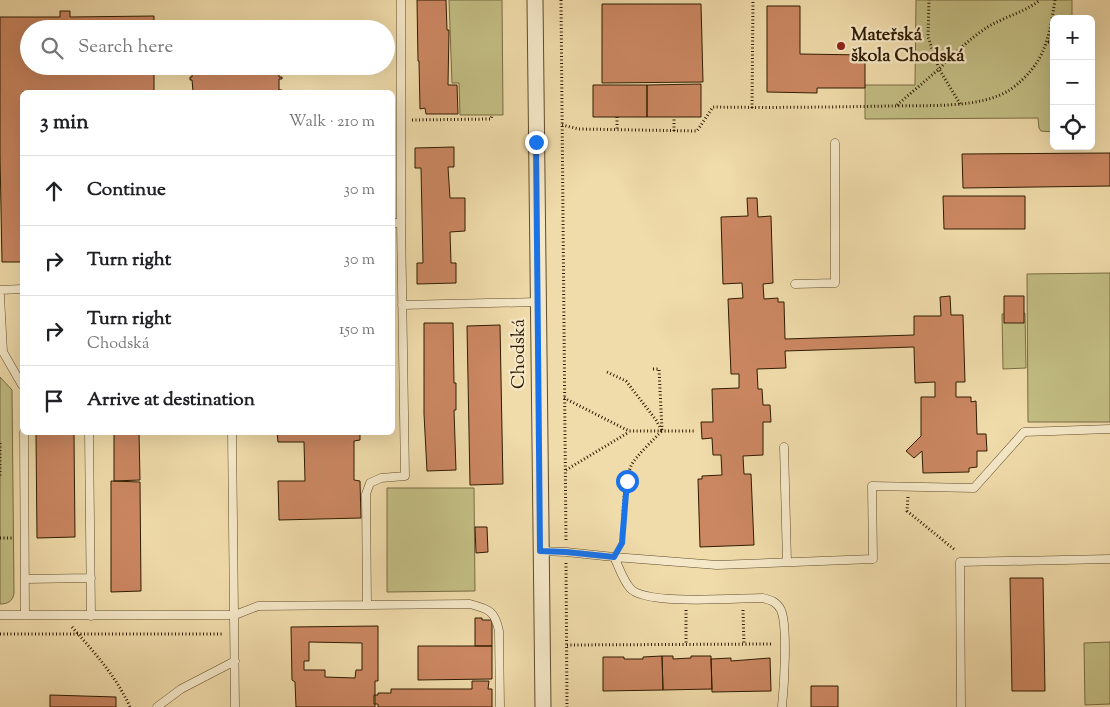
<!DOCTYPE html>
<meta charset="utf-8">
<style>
:root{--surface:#fff;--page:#f2f2f2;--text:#202124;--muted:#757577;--line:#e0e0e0}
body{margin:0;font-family:"Sorts Mill Goudy",serif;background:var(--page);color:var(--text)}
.controls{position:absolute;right:15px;top:15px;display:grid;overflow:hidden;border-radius:8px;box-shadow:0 5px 20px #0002}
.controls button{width:45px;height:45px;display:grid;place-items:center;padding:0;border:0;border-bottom:1px solid var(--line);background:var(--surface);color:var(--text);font:25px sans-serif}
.stop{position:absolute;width:15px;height:15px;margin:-11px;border:4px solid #1a73e8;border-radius:50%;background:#fff}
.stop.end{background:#1a73e8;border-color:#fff;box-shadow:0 1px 5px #0008}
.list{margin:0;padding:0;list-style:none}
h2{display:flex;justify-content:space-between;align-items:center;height:65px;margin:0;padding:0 20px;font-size:21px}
h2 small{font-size:16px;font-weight:400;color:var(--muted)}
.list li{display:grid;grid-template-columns:32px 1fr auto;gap:15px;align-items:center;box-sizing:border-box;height:70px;padding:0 20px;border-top:1px solid var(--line)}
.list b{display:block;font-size:19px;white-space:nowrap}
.list p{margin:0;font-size:16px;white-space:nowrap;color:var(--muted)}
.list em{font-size:16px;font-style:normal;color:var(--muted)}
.icon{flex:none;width:28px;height:28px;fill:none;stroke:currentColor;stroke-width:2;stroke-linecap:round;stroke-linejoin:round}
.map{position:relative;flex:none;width:1110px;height:707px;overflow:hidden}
.search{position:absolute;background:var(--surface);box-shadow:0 5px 20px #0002;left:20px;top:20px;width:375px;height:55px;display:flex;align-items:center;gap:12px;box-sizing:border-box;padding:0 18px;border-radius:28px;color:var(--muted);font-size:19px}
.panel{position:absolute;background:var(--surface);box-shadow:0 5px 20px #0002;left:20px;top:90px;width:375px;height:345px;border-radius:8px}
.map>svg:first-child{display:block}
.green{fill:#c2bd83;stroke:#786c42}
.building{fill:#cb8762;stroke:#2f1c00;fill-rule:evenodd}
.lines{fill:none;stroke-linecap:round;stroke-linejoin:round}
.lane-casing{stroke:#5f4c2a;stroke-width:9}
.street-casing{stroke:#5f4c2a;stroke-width:17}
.path{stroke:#2f1c00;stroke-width:3;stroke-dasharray:1 2.5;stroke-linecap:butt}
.lane{stroke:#f5e8c8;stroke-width:8}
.street{stroke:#f5e8c8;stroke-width:15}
.route{stroke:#1a73e8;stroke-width:6}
.poi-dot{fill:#8f2418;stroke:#f5e8c8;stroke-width:2}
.labels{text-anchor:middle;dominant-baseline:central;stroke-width:4.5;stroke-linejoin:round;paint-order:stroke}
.poi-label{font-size:18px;font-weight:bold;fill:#2f1c00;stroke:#f5e8c8;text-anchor:start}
.street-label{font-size:18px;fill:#2f1c00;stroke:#f5e8c8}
</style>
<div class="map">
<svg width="1110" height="707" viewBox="0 0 1110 707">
<rect width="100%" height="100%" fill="#f0dbaa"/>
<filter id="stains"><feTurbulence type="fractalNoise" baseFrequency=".004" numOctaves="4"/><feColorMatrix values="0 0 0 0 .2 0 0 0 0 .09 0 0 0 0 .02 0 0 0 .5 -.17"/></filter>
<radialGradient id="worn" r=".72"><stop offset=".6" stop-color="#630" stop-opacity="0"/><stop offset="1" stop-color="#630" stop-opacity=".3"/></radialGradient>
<!-- green -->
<path class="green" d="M449,0h53l1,115h-43l-1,-32h-7z
M916,0h156v19h-18v113l-13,-1 -2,-3 -1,-10 -173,1v-34h50z
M1110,273v149h-82l-1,-148z
M1025,313l1,55 -23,1 -1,-55z
M0,377l12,13 2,203c-1,8 -6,11 -14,11z
M387,488h87l1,103 -88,1z
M1110,642v62l-25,1 -1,-62z"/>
<!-- building -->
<path class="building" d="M417,0h29l1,30h2l-1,55h9l1,29h-32l-1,-6 -5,1 -1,-48h-1z
M602,4h99l2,78 -101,1z
M767,6h33v48l65,1v33h-48v5l-50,-1z
M60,11h10v6l84,-1v13h-125v37h125v26h-132v170h-20l-2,-107v-138h60z
M189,66h90v11h3v2h-3v11h3v2h-92v-1h3l-1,-11h-2v-3h2v-10z
M300,66h56v1l-56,1z
M701,84v33h-54v-32z
M593,85h54v32h-54z
M454,147v20h-6l2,31h15v33l-15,1 1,31h5v20l-39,1v-21h6l-2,-95h-6v-20z
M1110,153v33l-147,2 -1,-34z
M943,196h82v33h-81z
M747,198h10l1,19 13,-1 2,67 -10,1 1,15 14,-1v4h6l1,37 129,-4v-19h27l-1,-19 10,-1 1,19h12l2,67h-9v15h15v5l5,-1 1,33h9l1,17h-10v16l-8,1v4l-46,1 -1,-22 -8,7 -8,-7 15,-15v-39h14v-15l-20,1 -1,-36 -129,4 1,17 -29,1 1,20h4l1,16h7l1,17h-8v33l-20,1 1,18h7l3,71 -54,2 -2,-68h4v-3l20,-1 -1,-20h-8l-1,-17 -10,1 -1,-17h12l-1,-33 27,-1v-14h-8l-3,-75 15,-1 -1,-15 -19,1 -2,-67 27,-1z
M1004,296h20v27h-20z
M424,323h29l1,60h2v27h-2l2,60 -29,1 -3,-57z
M500,325l3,159 -33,1 -3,-159z
M114,432h25l1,48 -26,1z
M277,432h83v8l-6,1v39l6,1 1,37 -82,2 -1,-39h27l-1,-39h-26z
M36,434h38l1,103 -38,1z
M111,481l29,1 1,109 -30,1z
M475,527h12l1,25 -12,1z
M1010,578h33l2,113h-33z
M475,618h7v2h10v26h-17z
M378,626v55h-3v26h-79l-1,-25 -3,-2 -1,-53zM309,642l53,1v27h-6l-1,8 -30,-1v-7h-21v-9h5z
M418,646h74v33l-74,1z
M662,656h11v3l18,-1v-2h20l1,33 -49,1z
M662,656l1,34 -60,1v-34h21v2h19v-2z
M731,658v3l39,-3 1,33 -59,1 -1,-33z
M472,681h17l-1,8h4v18h-114v-3h-4v-9h4v-2h13v-4h81z
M811,686h27v21h-27z
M50,695l66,2v10h-66z"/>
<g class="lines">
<defs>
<path id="lane" d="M392,223h9v-223
M795,284l40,-1v-140
M0,290l22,-1
M0,296l3,56 19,33
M402,305l136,-3
M24,432l1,182
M89,432l2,184
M232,432l3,275
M784,447l3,115
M540,551l26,1 48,5c5,10 9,23 16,31 14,18 108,10 133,10 8,2 14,4 18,12 7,17 3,77 1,97
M614,557l103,8 156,-6 -1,-73 102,2 50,-56 86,-3
M25,579l66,-1
M367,604l-1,-110 4,-11 11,-5 24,-2 -4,-253
M0,615h235l23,-9 212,-2c19,5 25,7 29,27l1,76
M157,707l24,-18 54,-28
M961,707l-1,-145 150,-3"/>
<path id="street" d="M535,0l8,707"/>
</defs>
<!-- lane casing -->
<use href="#lane" class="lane-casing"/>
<!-- street casing -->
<use href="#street" class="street-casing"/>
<!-- path -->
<path class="path" d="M561,0l5,542
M1048,42h6
M960,104l-21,-35c16,-16 32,-32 52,-44 16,-9 34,-13 49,-25
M897,105l42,-36 -11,-32 1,-37
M752,108l1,-108
M617,117v13
M412,120l79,-1 1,-4
M562,125l17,4 118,2 16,-24c59,1 119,0 179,-1 33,-1 91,3 119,-17 34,-25 38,-50 44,-89
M674,131v-14
M653,369h6l3,61
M607,372l19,9 30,39 6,11
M564,398l65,33h66
M0,443v33
M566,470l63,-38
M908,497l-1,14 48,39
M0,538h14
M621,546l1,-3c1,-25 0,-54 9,-77 4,-9 24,-28 31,-35
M566,563l1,144
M686,610v35
M743,610l1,34
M72,627c22,25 44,49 58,80
M0,634h223
M567,645l206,-1"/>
<!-- lane -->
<use href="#lane" class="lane"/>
<!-- street -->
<use href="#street" class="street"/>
</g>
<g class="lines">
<!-- route -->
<path class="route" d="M536,142l4,409 26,1 48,5 8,-14 5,-62"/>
</g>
<!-- markers -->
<circle class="poi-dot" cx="841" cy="46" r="5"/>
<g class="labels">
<!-- poi labels -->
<g class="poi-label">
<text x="851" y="36">Mateřská<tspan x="851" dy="21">škola Chodská</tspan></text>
</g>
<!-- street labels -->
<g class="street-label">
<text transform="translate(520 354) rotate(-90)">Chodská</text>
</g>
</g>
<rect width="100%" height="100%" filter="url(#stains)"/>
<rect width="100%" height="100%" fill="url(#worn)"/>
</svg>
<div class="controls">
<button>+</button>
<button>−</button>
<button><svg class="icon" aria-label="locate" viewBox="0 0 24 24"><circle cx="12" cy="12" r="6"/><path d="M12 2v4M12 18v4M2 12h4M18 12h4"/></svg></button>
</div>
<div class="stop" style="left:627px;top:481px"></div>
<div class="stop end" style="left:536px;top:142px"></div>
<div class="search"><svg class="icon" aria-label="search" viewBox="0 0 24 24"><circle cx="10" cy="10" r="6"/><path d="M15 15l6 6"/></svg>Search here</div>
<section class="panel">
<h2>3 min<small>Walk · 210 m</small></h2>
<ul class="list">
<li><svg class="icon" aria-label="ahead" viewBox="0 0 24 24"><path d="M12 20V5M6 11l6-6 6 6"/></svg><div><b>Continue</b></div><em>30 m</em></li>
<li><svg class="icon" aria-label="right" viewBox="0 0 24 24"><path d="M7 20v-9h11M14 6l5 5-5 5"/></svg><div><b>Turn right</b></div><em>30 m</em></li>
<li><svg class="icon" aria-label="right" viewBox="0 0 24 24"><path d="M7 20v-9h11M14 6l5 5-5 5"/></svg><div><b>Turn right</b><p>Chodská</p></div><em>150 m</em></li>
<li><svg class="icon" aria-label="arrive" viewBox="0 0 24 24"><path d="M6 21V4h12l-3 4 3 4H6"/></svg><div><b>Arrive at destination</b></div></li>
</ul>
</section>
</div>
